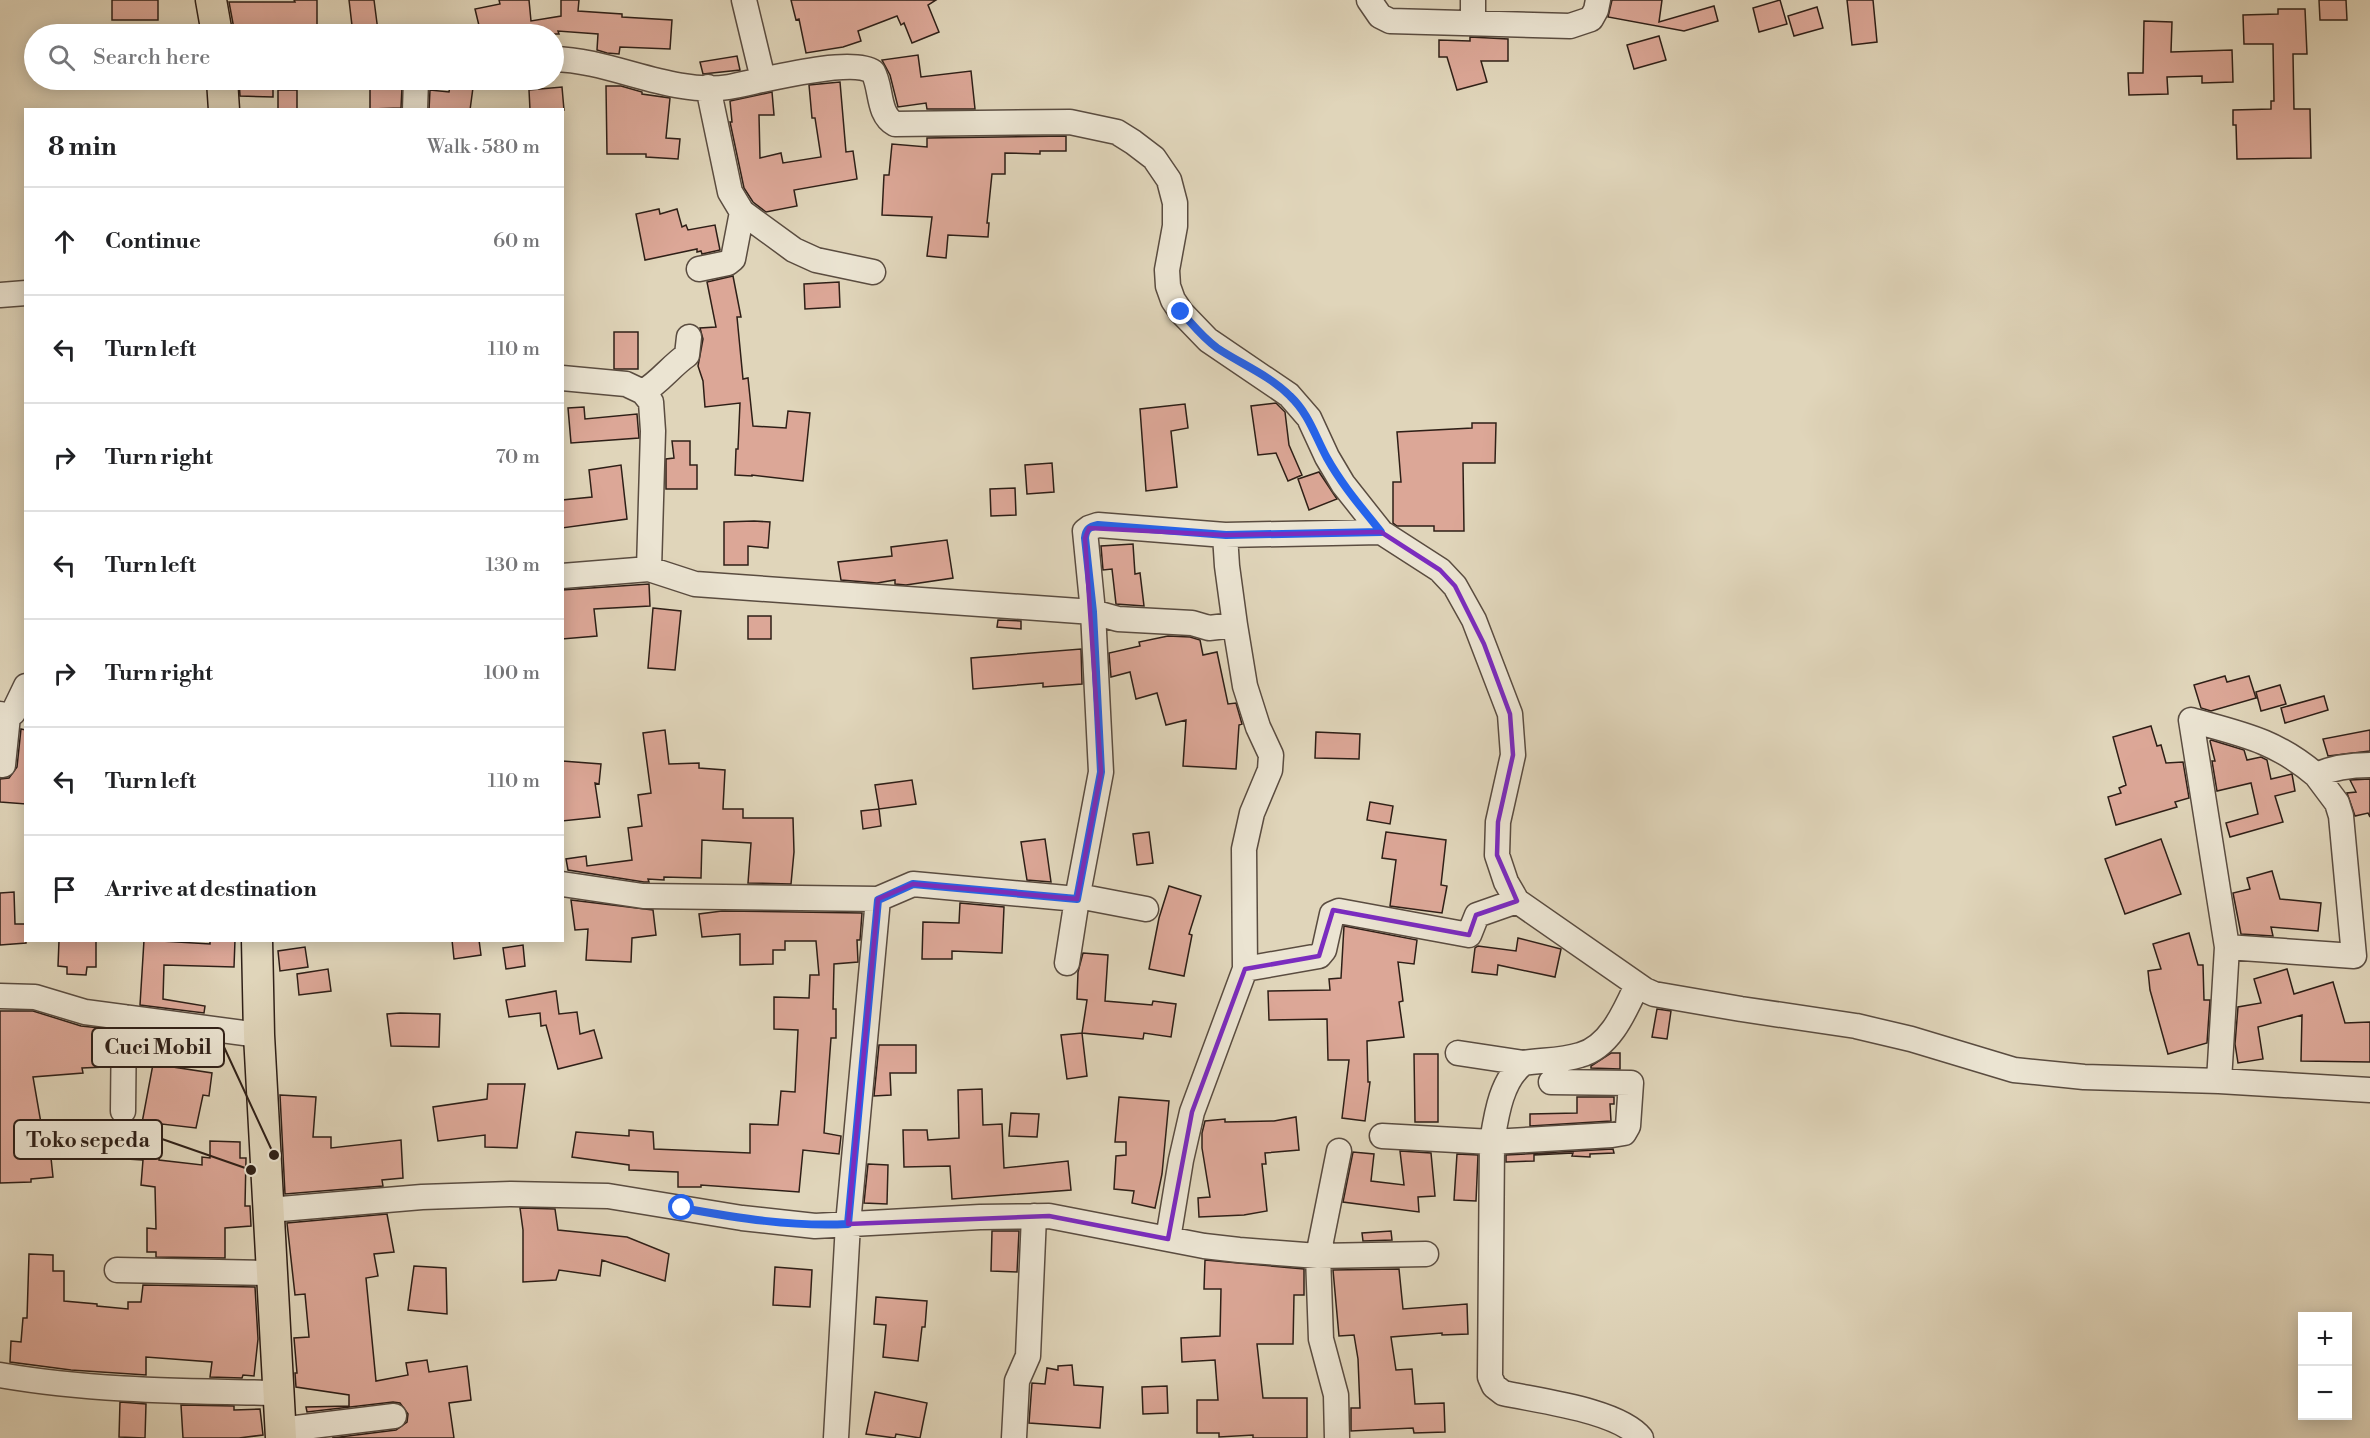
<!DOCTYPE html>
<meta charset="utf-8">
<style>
:root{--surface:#fff;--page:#f2f2f2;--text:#202124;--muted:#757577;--line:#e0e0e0}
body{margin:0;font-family:"Libre Bodoni",serif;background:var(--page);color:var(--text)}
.controls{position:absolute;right:18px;bottom:18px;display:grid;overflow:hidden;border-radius:0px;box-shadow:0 3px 15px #0003}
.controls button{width:54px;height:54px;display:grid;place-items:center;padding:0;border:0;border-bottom:2px solid var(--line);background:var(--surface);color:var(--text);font:30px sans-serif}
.stop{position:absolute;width:18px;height:18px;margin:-14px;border:4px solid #2563eb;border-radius:50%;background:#fff}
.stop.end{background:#2563eb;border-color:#fff;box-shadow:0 2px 6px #0008}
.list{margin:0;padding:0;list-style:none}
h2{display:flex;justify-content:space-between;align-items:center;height:78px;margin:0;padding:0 24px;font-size:26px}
h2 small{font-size:20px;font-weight:400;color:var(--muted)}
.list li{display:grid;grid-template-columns:39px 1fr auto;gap:18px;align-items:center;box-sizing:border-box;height:108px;padding:0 24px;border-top:2px solid var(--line)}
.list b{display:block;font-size:22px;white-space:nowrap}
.list em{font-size:20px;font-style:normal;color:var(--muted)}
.icon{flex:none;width:33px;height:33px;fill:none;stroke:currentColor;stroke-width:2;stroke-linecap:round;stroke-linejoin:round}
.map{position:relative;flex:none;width:2370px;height:1438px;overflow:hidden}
.search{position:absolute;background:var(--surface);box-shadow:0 3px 15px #0003;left:24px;top:24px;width:540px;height:66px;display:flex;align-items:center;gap:15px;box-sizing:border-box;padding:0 21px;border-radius:33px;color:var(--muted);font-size:22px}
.panel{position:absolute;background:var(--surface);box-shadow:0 3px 15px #0003;left:24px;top:108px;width:540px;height:834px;border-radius:0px}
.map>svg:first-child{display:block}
.building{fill:#dca797;stroke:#2e1f17;stroke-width:1.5}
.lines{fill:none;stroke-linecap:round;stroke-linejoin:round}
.minor-casing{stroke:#5a4c40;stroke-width:27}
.major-casing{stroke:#2e1f17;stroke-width:33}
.minor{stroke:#ebe4d2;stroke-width:24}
.major{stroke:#e0d5ba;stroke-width:30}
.route{stroke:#2563eb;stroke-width:8}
.marked{fill:none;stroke:#7b2cbf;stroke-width:4.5;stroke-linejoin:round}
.leader{fill:none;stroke:#2e1f17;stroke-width:2}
.callout-dot{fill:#2e1f17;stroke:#ebe4d2;stroke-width:2}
.callout{fill:#ebe4d2;stroke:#2e1f17;stroke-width:2}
.callout-label{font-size:21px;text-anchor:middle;font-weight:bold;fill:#2e1f17}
</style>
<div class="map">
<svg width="2370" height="1438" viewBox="0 0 2370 1438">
<rect width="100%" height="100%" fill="#e0d5ba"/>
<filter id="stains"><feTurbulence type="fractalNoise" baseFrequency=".00333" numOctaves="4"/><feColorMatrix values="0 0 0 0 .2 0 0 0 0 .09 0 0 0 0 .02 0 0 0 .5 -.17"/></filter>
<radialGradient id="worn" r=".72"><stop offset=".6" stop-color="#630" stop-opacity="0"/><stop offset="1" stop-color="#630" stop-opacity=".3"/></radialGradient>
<!-- building -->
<path class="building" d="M112,0h46v20h-46z
M294,0h23v34h-21v-4l-62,-1 -5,-27h66z
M349,0h25l4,31 -25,3z
M499,0h30l2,21 30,-5v-16h18l-1,11 44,3v3l50,3 -2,29 -50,-2 -1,7 -12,-1 -10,-3 1,-16 -40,-3 1,3h-78l-6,-25 25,-5z
M791,0h145l-8,5 11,27 -27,11 -8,-20 -3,2 -4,-9 -39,15 3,10 -18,6 -37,6 -7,-34 -3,1z
M1612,0h50l-3,22 55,-16 4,15 -34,10 -76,-14z
M1780,0l7,24 -28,8 -6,-24z
M1847,0h26l4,42 -25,3z
M2319,0h27l1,20h-27z
M1817,7l6,21 -29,8 -6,-20z
M2278,9h27l2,45h-14l1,55h16l1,49 -74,1 -1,-34h-3v-15l38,-1v-8h3l-1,-57h-29l-1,-29 35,-1z
M2144,21l28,1 -1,30 61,-2 1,32 -31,1v-7l-35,1 1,17 -39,1 -1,-22h15z
M1659,36l7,24 -32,9 -7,-24z
M1470,37l38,2v22h-27l6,21 -30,8 -10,-33h-8v-17l31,1z
M918,55l3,22 50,-6 4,38h-48l-1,-6 -28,4 -8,-32 -8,-15z
M737,56l3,14 -37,4 -3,-12z
M239,80h34v17l-33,-1z
M451,80h23l-4,30h-41l1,-20 19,2z
M840,82l6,70 7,-1 4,28 -63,11 3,16 -31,6 -13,-10 -9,-14 -14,-66h2l-2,-21 42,-9 2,23h-15l1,43 21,-5 2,10 38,-6 -6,-39h-3l-3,-33z
M400,84l2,3 -1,21 -31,1v-24z
M606,86h15l21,6v2l28,4 -4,40 14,1 -2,20 -32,-2v-3h-39z
M562,87l2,23h-34l-1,-20z
M278,90h19v20h-19z
M1066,136v15h-26v3l-35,-1v21h-13l-5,49h2l-1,14 -40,-2 -2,23 -19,-2 5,-39 -50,-2 2,-40h5l3,-31 35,3v-9z
M659,209l1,5 17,-5 5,18 4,-2 2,5 27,-5 5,25 -18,4 -1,-3 -4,1v-3l-52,11 -9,-46z
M733,276l8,41h-4l6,62 5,-1 5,48 33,2 2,-17 22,2 -7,68 -51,-6v1l-17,-1 1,-26h2l2,-46 -35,4 -2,-26 -5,-15 5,-27 -3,-11 16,-1 -9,-45z
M839,282l1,25 -35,2 -1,-25z
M614,332h24v37h-24z
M1276,403l9,9 4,33 13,30 -14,6 -12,-28 -18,2 -7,-49z
M1185,404l3,24 -17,3 6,56 -31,4 -6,-82z
M584,407l1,12 52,-5 2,24 -68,5 -3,-35z
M1472,423h24l-1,40h-32l1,68h-30v-5h-37l-4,-3v-41h8l-4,-50 75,-4z
M672,441h18v24h7v24h-31v-30l8,-1z
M1052,463l2,29 -27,2 -2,-29z
M621,465l6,54 -65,9v-28l30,-3 -3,-27z
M1319,472l18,27 -28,11 -11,-31z
M1015,488l1,27 -25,1 -1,-27z
M754,521l16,1 -2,26 -20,-2v19h-24v-43z
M947,540l6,38 -47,7 -11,-1v-4l-18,3 -36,-3 -3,-18 54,-6 -1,-9z
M1133,544l2,30 5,-1 4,33 -28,-2 -4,-35 -9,1 -2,-24z
M649,584l1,22 -56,3 3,27 -35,3v-49z
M653,608l28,3 -6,59 -27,-2z
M748,616h23v23h-23z
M998,620l23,1v8l-24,-2z
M1168,636l22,1 10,3 3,15 14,-3 11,52 8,-1 6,21 -3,1 -3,44 -53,-3 3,-46 -20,5 -9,-32 -21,6 -6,-27 -19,5 -2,-24 31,-7 -1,-4z
M1081,649l1,35 -39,3v-4l-70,6 -2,-31z
M2225,676l2,6 22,-6 7,22 -45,13 -10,-3 -7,-23z
M2280,685l6,19 -25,7 -5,-19z
M2324,696l4,14 -43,13 -4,-15z
M2151,726l6,20 4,-1 5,18 17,-1 6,36 -14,4 2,5 -61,18 -8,-28 13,-4 -2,-5 7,-3 -13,-48z
M21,729l5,1v74l-26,-2v-23l9,-1 8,-11z
M665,730l4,34 30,-1v5l26,2 -2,39h20v9h50l1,34 -3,32 -43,-1 3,-40 -49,-3 -1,38 -37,-1v3l-16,-1 1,3h-5l-76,-12 -2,-11 20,-3 1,10 45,-6 -4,-32 14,-2 -4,-31 13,-2 -8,-60z
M2370,730v21l-42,5 -5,-17z
M1316,732l44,2 -1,25 -44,-1z
M2211,740l33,10 3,10 14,-3 6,3 4,19 21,-5 3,17 -20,5 8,26 -53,15 -4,-14 32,-9 -7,-31 -34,8 -5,-30h3l-5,-20z
M562,761l39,3 -2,20 -4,-1 5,34 -38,4z
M2370,779v38l-2,-4 -13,3 -8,-23 9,-1 -6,-12z
M912,780l4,24 -37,5 -4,-24z
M1370,802l23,4 -3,18 -23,-4z
M879,809l2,17 -18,3 -2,-18z
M1149,832l4,31 -16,2 -4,-31z
M1386,832l60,8 -5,45 6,1 -5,27 -52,-7 6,-46 -14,-2z
M1045,839l6,43 -24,-2 -6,-38z
M2161,839l20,55 -56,20 -20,-55z
M2272,871l8,28 41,4 -3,28 -47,-4 2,9 -32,-2 -8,-41 17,-4 -3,-11z
M1169,886l32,10 -12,38 3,1 -8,41 -35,-7 10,-51z
M14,892l1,32h11v19l-26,2v-52z
M571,900l82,10 3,25 -24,3 -1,24 -45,-2 2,-31 -13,1z
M960,903l44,4 -2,46 -50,-2v8h-30l1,-37 36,1z
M722,911l140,2 -2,27h-3l1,22 -24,2 -1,45h3v29h-5l-7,95 17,3 -2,18 -36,-4 -4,42 -98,-7v2h-23v-15l-49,-2v-5l-57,-8 4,-25 53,4v-6l24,2 1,17 96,4v-29l28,1 3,-34 14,1 3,-62 -24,-1v-32l35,1 1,-23h9l-3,-34h-31v9h-12v14l-33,1v-31l-38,3 -3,-23z
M1344,926l73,14 -3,24 -16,-2 5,39 -4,1 5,35 -37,4 1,41h2l-5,39 -23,-3 7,-58h-21l-1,-41 -58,1 -1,-29 62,-1 -1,-11 12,-1z
M2189,933l9,32h5l1,35h6l-3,43 -39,11 -18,-64 -2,-19 13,-2 -8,-25z
M1518,938l43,11 -6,28 -57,-12 -1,10 -25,-3 3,-24 3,-2 38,5z
M96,940v27h-9l-1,8 -19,-1v-7l-9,-1 1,-25z
M144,940l66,4v-4h25l-1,27 -70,-2 -1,34 42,7 -1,7 -64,-8z
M452,940h27l2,15 -27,4z
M523,945l2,21 -19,3 -3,-21z
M305,947l3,20 -28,4 -2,-20z
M1083,953l25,2 -3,46 47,4 1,-4 23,3 -5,33 -27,-4 -1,6 -61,-6 5,-33 -10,-1 1,-27z
M328,969l3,22 -32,4 -2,-21z
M2287,969l7,25 39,-12 12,41 25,-1v40l-69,-1 1,-46 -44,12 5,32 -25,4 -3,-19 3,-37 23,-4 -7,-24z
M556,991l3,23 18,-2 3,22 14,-4 8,28 -44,11 -12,-44 -5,1 -1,-13 -31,4 -3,-17z
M1657,1009l14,2 -4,28 -15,-2z
M0,1011h33l48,15 19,2 5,39 -23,1 1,5 -50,4 9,52h6l5,48 -22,2v3l-31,1z
M400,1013l40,1 -1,33 -48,-1 -4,-32z
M1082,1033l5,43 -20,3 -6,-44z
M879,1045h37v28h-26l1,22 -17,1z
M1611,1053h9v16l-29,-1v-2z
M1414,1054h24v68h-23z
M153,1064l59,9 -3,23 -6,-1 -7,33 -34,-4 -3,36 43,5v-8l8,1v-17l30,1v16h6l-1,48h5l1,20 -26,2v30l-69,-1v-5h-9v-24l9,1 -1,-42 -14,-2 2,-25 -16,-1 2,-21 10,1z
M488,1084h37l-8,64 -32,-1v-12l-47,6 -5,-34 54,-8z
M982,1089l1,36 19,-1 2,44 64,-7 3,29 -119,9 -2,-33 -46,1 -1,-37h24l1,10 31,-2 -1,-48z
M280,1095l36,2 -3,40h18v11l70,-8 2,38 -21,2 1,6 -98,8z
M1119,1097l50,4 -7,73 -7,34 -23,-5 2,-12 -20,-2 2,-33 10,-1v-13h-11z
M1577,1097h37v7h-4l1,17 -81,5v-12l47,-1z
M1011,1113l28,1 -2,23 -28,-1z
M1296,1117l3,33 -34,3 1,11h-4l5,47 -23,4 -45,2 -1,-19 12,-1 -8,-49v-15l3,-12 20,-2v3l49,-1z
M1613,1149l1,4 -24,1v3l-18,-1 1,-3 -39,2v6l-28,1v-7z
M1400,1151l31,2 4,43 -17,1 1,15 -76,-10 10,-50 21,2 -3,27 33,4z
M1457,1154l21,1 -2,46 -22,-1z
M868,1164l20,1 -1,39 -23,-1z
M520,1208l35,1 3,21 69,7 42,17 -4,27 -63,-21 -2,16 -41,-6 -3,10 -33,2v-52z
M387,1214l7,38 -20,2 4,22 -12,2 10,103 32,-6 -2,-12 21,-3 2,12 38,-6 4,34 -22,3 5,35h-122l64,-8 11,-8 1,-8 -8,-11 -7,-1 -86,10 -1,-5 43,-1v-11l-53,-8 -1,-14h2l-3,-35 15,-1 -4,-43 -10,1 -8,-72z
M992,1231h27l-2,41 -26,-1z
M1391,1231l1,9 -29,1 -1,-8z
M29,1254l24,1v16h11v30l33,3v2l31,3v-7h13l2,-17 112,2 3,52 -4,37 -11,-1 -1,3 -32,-1 2,-15 -66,-5v18l-75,-5 -61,-8 1,-21 10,1 2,-24h4z
M1205,1260l99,9v26h-10l-1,49h-36l6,54h44v40h-54v-3l-34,2v-4h-22v-33h21l-3,-40 -33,2 -1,-24 39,-2 1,-47h-17z
M414,1266l32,2 1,46 -39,-4z
M775,1267l37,3 -2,37 -37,-2z
M1399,1269l4,40 64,-5 1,30 -26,1v-2l-51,4 5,33 16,-1 3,35 29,-1 1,29 -31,1 -1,-5 -62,3v-23h9l-2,-49 -4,-24 -15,1 -6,-66z
M876,1297l51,4 -2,26h-3l-4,34 -35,-4 3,-32 -12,-1z
M1072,1365l2,20 29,2 -3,41 -71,-5 3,-40 13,1 2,-16 11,2v-4z
M1167,1386l1,27 -25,1 -1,-27z
M875,1392l52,11 -7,35 -24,-4 -1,4 -29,-4z
M120,1402l26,2 -1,34 -26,-1z
M181,1405l53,1v4l26,-1 3,26 -24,3h-56z"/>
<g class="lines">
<defs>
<path id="minor" d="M744,0l19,79
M1369,0l11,16 10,5 180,5 21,-7 5,-9 2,-10
M1473,0v22
M554,59c57,1 118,37 175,28 29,-5 122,-31 144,-15 9,16 4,42 22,52l175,-2 47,10 16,10 21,16 15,22 6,23v23l-8,44 1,16 5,14 8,12 27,28 81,55 20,23 18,39 16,27 38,48
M708,87l22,105 12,20 52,38 22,10 57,12
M415,110l1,-30
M699,269l29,-6 5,-4 9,-47
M0,295l26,-2
M562,378l64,6 17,8 8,10 2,29 -4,138 -87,7
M643,392c17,-10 28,-26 44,-37l2,-18
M1225,535l2,31 8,59
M649,569l46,15 398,28 -8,-81 4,-3 9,-3 127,10 156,-3 59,38 15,16 19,34 36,94 3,41 -15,67 -1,33 9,27 11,19 128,89 9,4 87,15 115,17 55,13 103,31 70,7 135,4 151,9
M0,714l8,2 5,-3 13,-27
M3,765l5,-49
M562,884l81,12 235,3 -30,325 -12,214
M1078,896l68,13
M878,899l35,-15 164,15 24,-127 -8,-160 25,7 74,4 17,5 26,-3 10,61 13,41 13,28 -1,15 -18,43 -8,36 1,120
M2227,947l-36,-227c50,14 84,20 125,55
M1067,963l10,-64
M0,996l35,1 50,15 174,23
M1458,1053l66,10
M2219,1081l8,-134 127,9 -13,-140 -4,-13 -21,-28c18,-8 35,-10 54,-10
M1551,1082l80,1 -3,43 -4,7 -12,2 -120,7 -2,235 4,9 9,7c36,8 115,17 138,45
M123,1111l1,-94
M1382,1136l110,6c4,-25 9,-63 32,-79 18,-3 37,-2 56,-8 30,-8 45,-44 57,-70
M269,1210l153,-13 89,-3 97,2 134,22 73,8 165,-9 69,-1 155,30 35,4 79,6 108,-2
M1168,1239l13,-79 11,-48 53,-143 74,-13 5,-6 8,-36 7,-3 130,24 8,-20 40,-14
M117,1270l155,3
M0,1375c92,16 185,16 278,18
M280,1430l114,-14
M1014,1438l3,-57 11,-25 6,-140
M1337,1438l-1,-43 -15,-56 -3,-83 21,-105"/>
<path id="major" d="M211,0l6,34
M222,80l2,30
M257,940l2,95 22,403"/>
</defs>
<!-- minor casing -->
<use href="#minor" class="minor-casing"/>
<!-- major casing -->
<use href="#major" class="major-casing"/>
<!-- minor -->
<use href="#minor" class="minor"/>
<!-- major -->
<use href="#major" class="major"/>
</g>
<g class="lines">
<!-- route -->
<path class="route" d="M682,1208c55,10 110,19 166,16l30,-324 35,-16 164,15 24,-127 -8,-160 -8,-74c1,-9 4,-11 13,-13l128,10 155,-3c-19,-24 -39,-47 -54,-74 -12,-22 -18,-44 -37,-62 -21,-21 -49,-32 -73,-48 -14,-10 -24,-23 -36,-36"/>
</g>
<!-- marked area -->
<path class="marked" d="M1089,528l136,7 156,-3 59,38 15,16 29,58 26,70 3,41 -15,67 -1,33 20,46 -41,14 -7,20 -136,-25 -14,46 -74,13 -53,143 -24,127 -119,-23 -201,8 30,-325 35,-15 164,15 24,-127 -16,-234z"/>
<!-- callouts -->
<path class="leader" d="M274 1155L224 1047M251 1170L162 1139"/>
<g class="callout-dot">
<circle cx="274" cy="1155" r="6"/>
<circle cx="251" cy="1170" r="6"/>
</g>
<g class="callout">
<rect x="92" y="1028" width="132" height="39" rx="6"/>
<rect x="14" y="1120" width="148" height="39" rx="6"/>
</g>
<g class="callout-label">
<text x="158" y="1054">Cuci Mobil</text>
<text x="88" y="1147">Toko sepeda</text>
</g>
<rect width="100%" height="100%" filter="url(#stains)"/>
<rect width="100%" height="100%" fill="url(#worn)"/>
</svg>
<div class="controls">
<button>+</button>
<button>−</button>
</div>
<div class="stop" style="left:682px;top:1208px"></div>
<div class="stop end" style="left:1181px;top:312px"></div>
<div class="search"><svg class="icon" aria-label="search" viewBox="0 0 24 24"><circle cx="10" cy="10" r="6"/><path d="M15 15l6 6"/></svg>Search here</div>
<section class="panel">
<h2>8 min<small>Walk · 580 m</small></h2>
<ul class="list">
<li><svg class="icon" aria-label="ahead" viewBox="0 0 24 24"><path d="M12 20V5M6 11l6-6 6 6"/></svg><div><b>Continue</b></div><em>60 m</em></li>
<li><svg class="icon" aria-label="left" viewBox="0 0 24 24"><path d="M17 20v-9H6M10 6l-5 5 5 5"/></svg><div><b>Turn left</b></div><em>110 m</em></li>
<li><svg class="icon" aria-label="right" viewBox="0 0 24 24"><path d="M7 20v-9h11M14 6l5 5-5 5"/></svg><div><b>Turn right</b></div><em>70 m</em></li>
<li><svg class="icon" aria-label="left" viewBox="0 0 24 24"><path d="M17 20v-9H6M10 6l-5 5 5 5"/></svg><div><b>Turn left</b></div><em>130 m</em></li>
<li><svg class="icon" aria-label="right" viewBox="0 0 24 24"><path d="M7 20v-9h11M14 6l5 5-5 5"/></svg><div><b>Turn right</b></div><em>100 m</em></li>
<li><svg class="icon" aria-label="left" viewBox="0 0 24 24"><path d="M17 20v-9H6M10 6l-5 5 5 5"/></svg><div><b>Turn left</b></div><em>110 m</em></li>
<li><svg class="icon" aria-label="arrive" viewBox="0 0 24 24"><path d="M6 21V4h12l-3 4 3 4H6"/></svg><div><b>Arrive at destination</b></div></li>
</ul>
</section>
</div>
